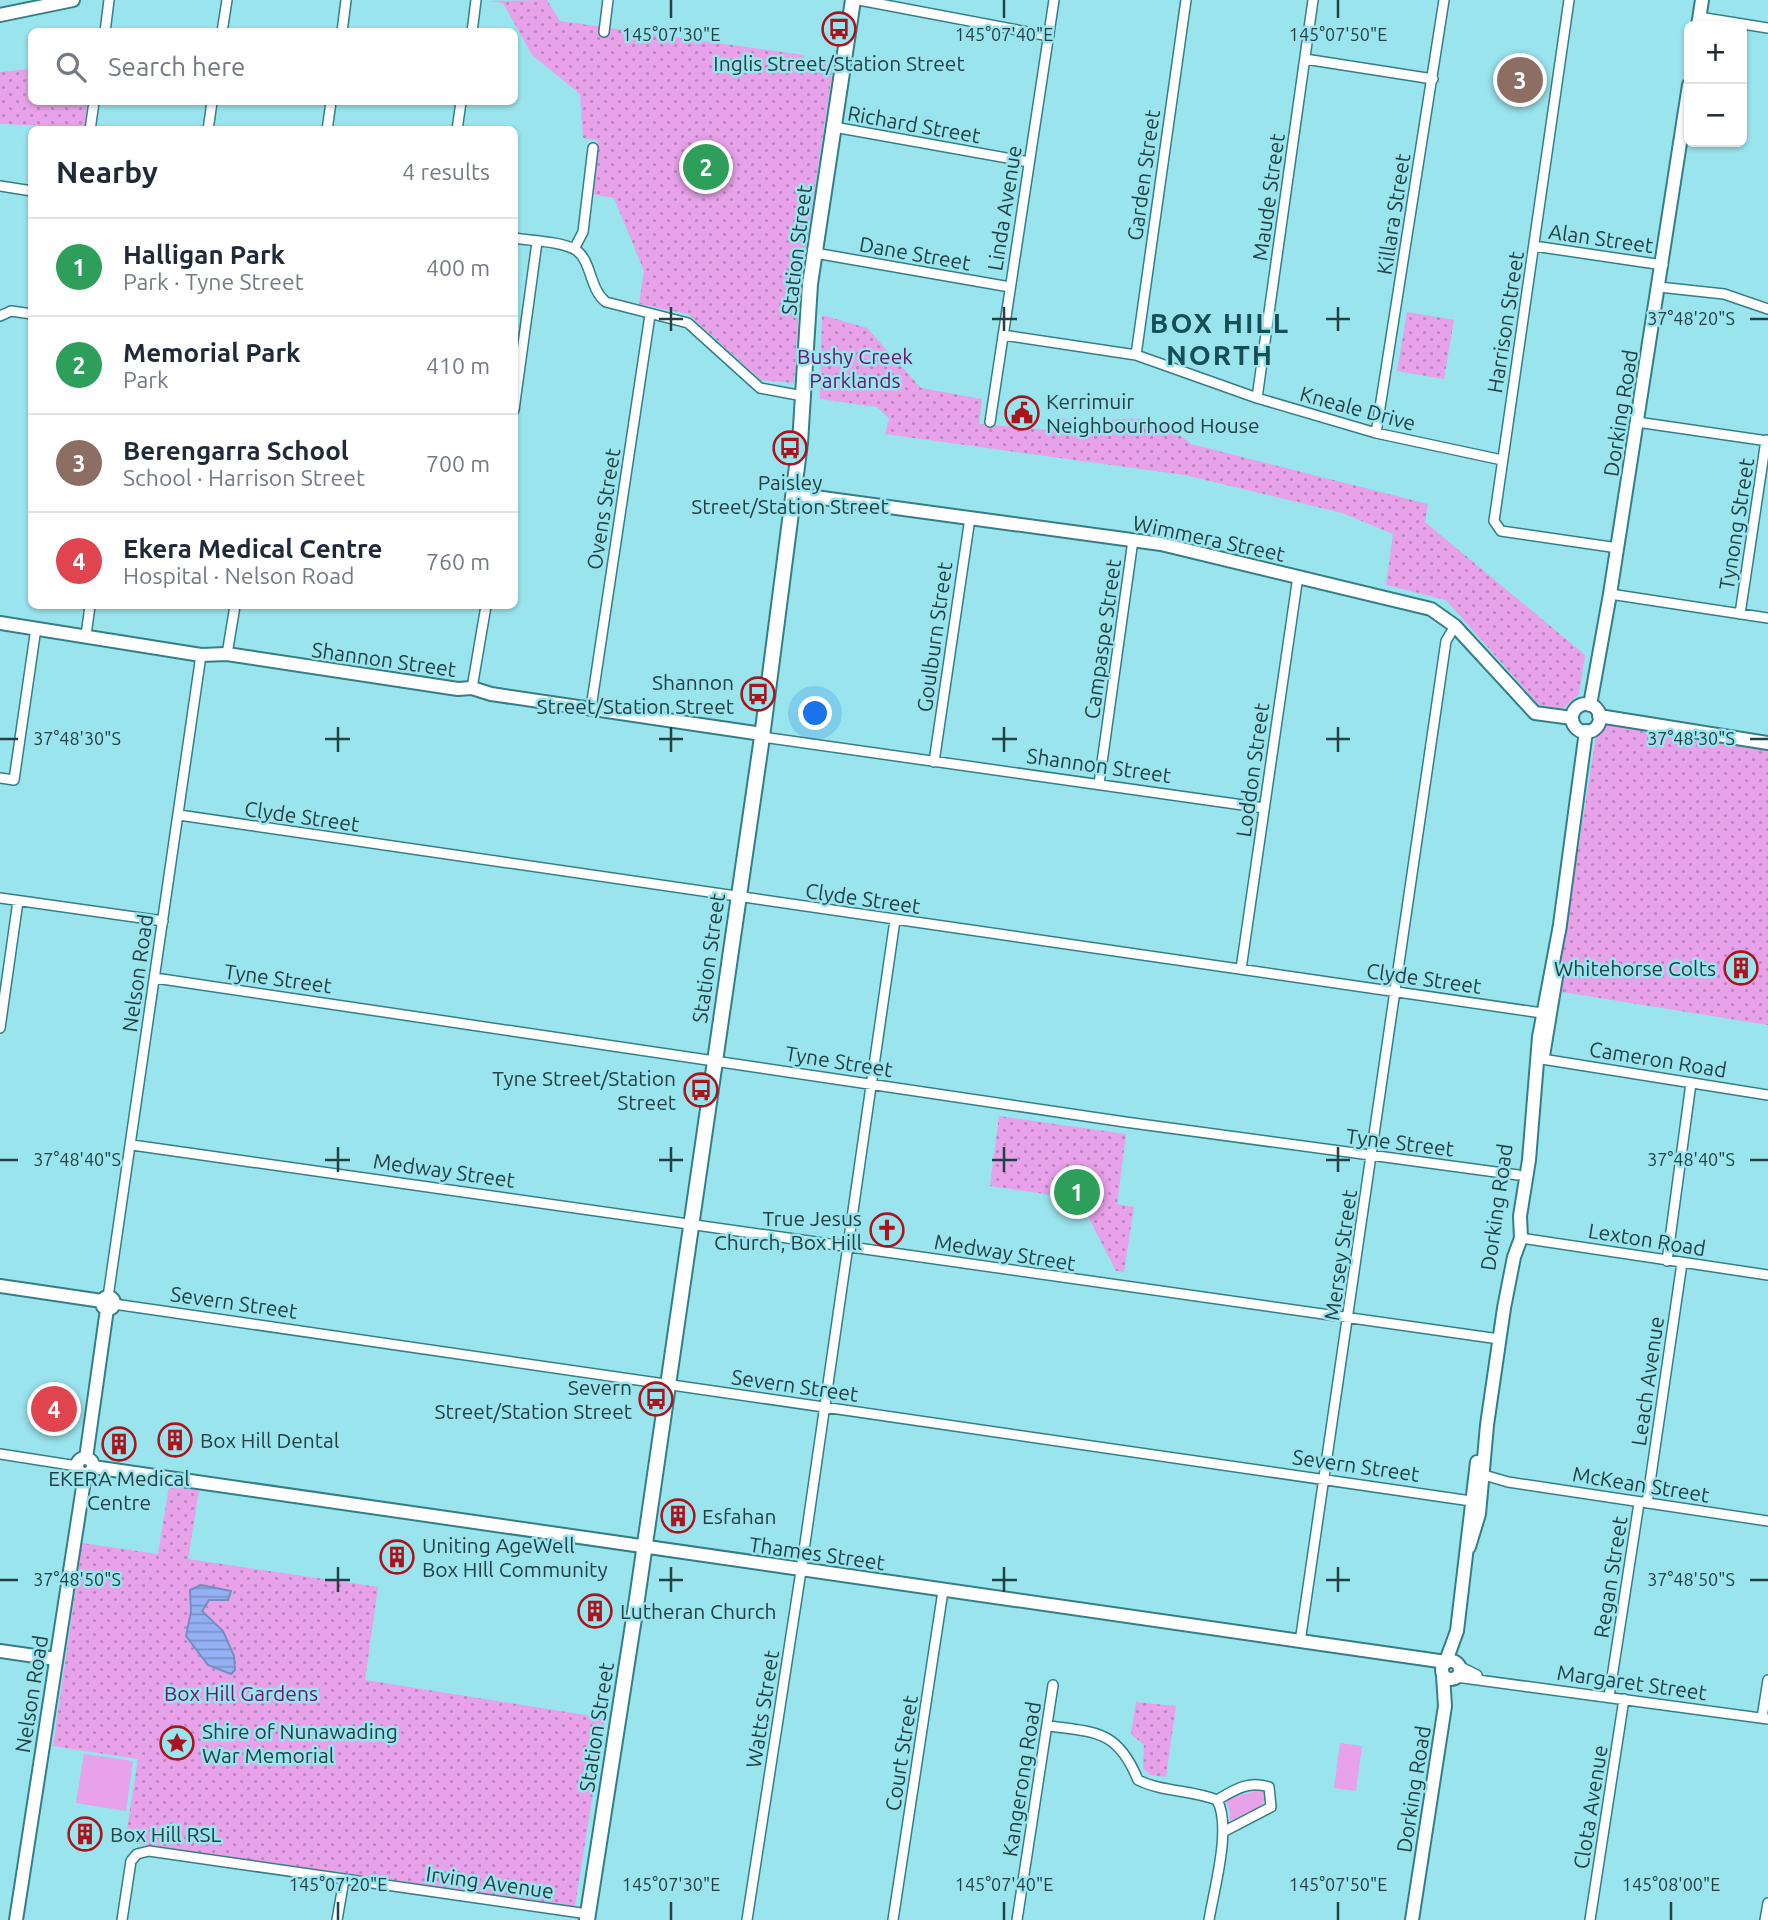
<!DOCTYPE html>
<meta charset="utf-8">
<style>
:root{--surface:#fff;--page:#f2f2f3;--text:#1f2937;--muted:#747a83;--line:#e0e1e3;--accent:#a9141d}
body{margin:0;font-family:Ubuntu,sans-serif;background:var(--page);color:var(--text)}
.controls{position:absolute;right:21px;top:21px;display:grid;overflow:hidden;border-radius:10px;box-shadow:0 2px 5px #0004}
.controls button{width:63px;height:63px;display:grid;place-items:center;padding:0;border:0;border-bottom:2px solid var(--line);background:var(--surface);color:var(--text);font:35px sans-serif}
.you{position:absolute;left:816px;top:714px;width:24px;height:24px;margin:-18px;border:5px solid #fff;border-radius:50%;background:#1a73e8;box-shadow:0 0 0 10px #1a73e833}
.badge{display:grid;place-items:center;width:46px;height:46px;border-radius:50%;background:var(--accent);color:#fff;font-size:23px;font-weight:700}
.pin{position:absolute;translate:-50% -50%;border:4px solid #fff;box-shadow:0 2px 7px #0006}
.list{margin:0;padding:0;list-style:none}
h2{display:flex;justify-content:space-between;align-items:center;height:91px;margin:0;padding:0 28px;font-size:30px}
h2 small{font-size:23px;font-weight:400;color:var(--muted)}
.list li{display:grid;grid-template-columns:46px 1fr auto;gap:21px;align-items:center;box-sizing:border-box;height:98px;padding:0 28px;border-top:2px solid var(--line)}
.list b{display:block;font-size:26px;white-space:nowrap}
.list p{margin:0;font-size:23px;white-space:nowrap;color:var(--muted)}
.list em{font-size:23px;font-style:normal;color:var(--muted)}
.icon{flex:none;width:38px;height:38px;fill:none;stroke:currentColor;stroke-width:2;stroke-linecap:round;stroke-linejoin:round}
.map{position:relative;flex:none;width:1768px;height:1920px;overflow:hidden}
.search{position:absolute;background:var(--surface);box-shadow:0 2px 5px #0004;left:28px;top:28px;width:490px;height:77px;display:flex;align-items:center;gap:18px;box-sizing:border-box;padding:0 24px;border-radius:10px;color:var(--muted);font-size:26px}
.panel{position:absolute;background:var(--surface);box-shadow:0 2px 5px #0004;left:28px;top:126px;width:490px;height:483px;border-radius:10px}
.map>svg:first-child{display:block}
.grass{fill:#e7a2e9}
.park{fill:url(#park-dots)}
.water{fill:url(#water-rules);stroke:#728fc0;stroke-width:2}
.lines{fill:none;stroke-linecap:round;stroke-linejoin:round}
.street-casing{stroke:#347e87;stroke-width:12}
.secondary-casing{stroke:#347e87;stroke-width:16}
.primary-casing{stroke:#347e87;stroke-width:18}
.street{stroke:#fff;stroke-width:9}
.secondary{stroke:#fff;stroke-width:12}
.primary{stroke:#fff;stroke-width:14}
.ticks{fill:none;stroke:#234145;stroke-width:2.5}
.labels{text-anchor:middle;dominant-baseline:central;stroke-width:5;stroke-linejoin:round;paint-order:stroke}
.poi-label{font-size:21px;fill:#234145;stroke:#9ae4ed;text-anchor:start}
.street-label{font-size:21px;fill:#234145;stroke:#9ae4ed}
.park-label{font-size:21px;fill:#6a156e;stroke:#9ae4ed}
.district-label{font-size:28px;font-weight:bold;letter-spacing:2px;fill:#154f56;stroke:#9ae4ed}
.ticks-label{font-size:18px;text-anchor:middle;fill:#234145;stroke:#9ae4ed;stroke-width:5;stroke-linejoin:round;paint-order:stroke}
</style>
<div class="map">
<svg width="1768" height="1920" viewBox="0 0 1768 1920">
<defs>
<pattern id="park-dots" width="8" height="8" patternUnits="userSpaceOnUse" patternTransform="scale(1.75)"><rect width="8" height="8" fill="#e7a2e9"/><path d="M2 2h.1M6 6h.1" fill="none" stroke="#bb86bf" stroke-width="1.8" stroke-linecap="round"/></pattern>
<pattern id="water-rules" width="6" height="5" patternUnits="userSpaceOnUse" patternTransform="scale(1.75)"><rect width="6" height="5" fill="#94b1f4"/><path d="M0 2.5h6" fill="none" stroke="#7892c7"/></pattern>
</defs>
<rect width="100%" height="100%" fill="#9ae4ed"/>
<!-- grass -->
<path class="grass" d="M1340,1743l22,3 -6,45 -22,-3z
M84,1754l49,7 -7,50 -50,-8z
M1263,1789l5,7 -8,11 -30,14v-9l-5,-13z"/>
<!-- park -->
<path class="park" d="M547,0l13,21 244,34v13l14,2 1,-11 15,2 -34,225 -6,97 -33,-3 -73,-66 -49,-10 5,-33 -30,-73 -23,-4 7,-54 -15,-2 -3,-44 -48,-39 -29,-52 -15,-2z
M31,69l1,33h55l-2,25 -85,-3v-52z
M1407,312l47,8 -10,59 -47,-8z
M822,315l45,13 54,60 61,11 -3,25 81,7 2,-13c36,10 75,-10 108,9 7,4 14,12 21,17l237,60 -3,18 160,133 -6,39 -17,15 -24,-5 -92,-104 -60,-15 7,-51 -51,-21 -157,-38 -300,-41 4,-16 -12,-11 -57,-8z
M1598,723l170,26v276l-212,-34z
M999,1116l127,18 -9,70 17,3 -10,65 -8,-1 -37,-72 -89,-13z
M169,1486l30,4 -11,69 190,28 -13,93 240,38 -30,188 -450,-64 13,-83 -85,-13 27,-186 -4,-4 6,-13 76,11z
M1136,1702l40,4 -10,71 -16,-2 -7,-7 1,-23 -13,-11z"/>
<!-- water -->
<path class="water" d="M201,1585l30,6 -3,9h-19l-7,11 21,20 11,25 1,14 -4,4 -23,-9 -22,-29 5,-24 -1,-22z"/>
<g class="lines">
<defs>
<path id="street" d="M859,0l190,36
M1569,0l-75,521 7,10 117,17
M1699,17l69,11
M105,32l4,-32
M222,32l5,-32
M342,32l4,-32
M472,32l4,-32
M604,32l4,-32
M1305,59l128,20
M834,127l195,35
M90,130l4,-28
M208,130l4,-28
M327,130l4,-28
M457,130l4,-28
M0,186l32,5
M514,238c17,3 47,3 62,12 16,11 13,39 30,52l82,21 72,65 43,8
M1534,246l129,19
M574,249l9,-17 10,-84
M815,253l195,34
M1659,287l65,7 44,15
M0,316l11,-5 21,3
M1003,335l133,20 121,43 119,35 126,27
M1136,355l50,-355
M1257,398l56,-398
M514,410l23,-168
M990,422l64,-422
M1637,422l131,19
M1376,433l68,-433
M1610,594l158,24
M1740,614l26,-174
M86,635l4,-29
M227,654l8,-48
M472,688l14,-82
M591,708l59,-393
M762,737l502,71
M934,762l36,-244
M0,778l14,2 22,-152
M1099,784l34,-244
M179,815l1363,198
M0,898l163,23
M1241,969l57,-393
M155,978l970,144 393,53
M0,1028l18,-127
M1542,1059l226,36
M132,1145l1367,194
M1521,1238l247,37
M1667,1261l24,-178
M108,1297l93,-642
M114,1304l1357,197
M0,1454l77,12
M1484,1475l24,7 260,39
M1647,1503l35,-240
M1300,1642l146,-1001 9,-15
M1459,1666l18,9
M1456,1677l312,42
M1609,1697l30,-194
M1762,1718l6,-38
M1049,1726c48,6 69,5 89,54 24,12 54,10 79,20 15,27 -3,89 -8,120
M1217,1800c17,-10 32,-20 52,-13l2,20 -48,25
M122,1920l9,-59 6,-7 12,-3 439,63
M337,1920l7,-40
M747,1920l54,-349 94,-651
M893,1920l50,-329
M1017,1920l36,-235
M1590,1920l34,-221
M1765,1920l3,-17"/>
<path id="secondary" d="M0,15l73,-15
M1698,26l4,-26
M793,494l368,50 270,65 24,17 80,87 37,5
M0,623l201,32 26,-1 231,35 14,-1 19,6 271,40
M1572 718a14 14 0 1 1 28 0a14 14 0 1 1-28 0Z
M1590,705l20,-111 79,-509
M1599,716l169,27
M1559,932l27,-201
M1543,1056l14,-85
M0,1286l102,15
M102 1303a6 6 0 1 1 12 0a6 6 0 1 1-12 0Z
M86,1458l21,-149
M77 1466a8 8 0 1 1 16 0a8 8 0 1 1-16 0Z
M93,1467l1353,195
M1469,1547l10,-33 8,-89 17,-117 10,-51 7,-19 -1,-22 9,-56 10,-123 21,-112
M0,1651l56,8
M1442 1670a9 9 0 1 1 18 0a9 9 0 1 1-18 0Z
M1446,1661l11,-30 20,-169
M16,1920l69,-446
M1412,1920l33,-214 -2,-31"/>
<path id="primary" d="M587,1920l50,-321 125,-862 38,-294 10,-159 43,-284"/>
</defs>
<!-- street casing -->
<use href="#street" class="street-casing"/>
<!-- secondary casing -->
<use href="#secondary" class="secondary-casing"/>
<!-- primary casing -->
<use href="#primary" class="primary-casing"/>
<!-- street -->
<use href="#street" class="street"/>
<!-- secondary -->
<use href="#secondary" class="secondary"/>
<!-- primary -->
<use href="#primary" class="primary"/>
</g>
<!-- ticks -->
<path class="ticks" d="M671,0v18M1004,0v18M1338,0v18M671,307v24M1004,307v24M1338,307v24M659,319h24M992,319h25M1326,319h24M1750,319h18M338,727v25M671,727v25M1004,727v25M1338,727v25M0,739h18M325,739h25M659,739h24M992,739h25M1326,739h24M1750,739h18M338,1147v25M671,1147v25M1004,1147v25M1338,1147v25M0,1160h18M325,1160h25M659,1160h24M992,1160h25M1326,1160h24M1750,1160h18M338,1567v25M671,1567v25M1004,1567v25M1338,1567v25M0,1580h18M325,1580h25M659,1580h24M992,1580h25M1326,1580h24M1750,1580h18M338,1902v18M671,1902v18M1004,1902v18M1338,1902v18M1671,1902v18"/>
<!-- icons -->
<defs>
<symbol id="bus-ring" viewBox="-11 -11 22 22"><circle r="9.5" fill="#9ae4ed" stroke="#a9141d" stroke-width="1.5"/><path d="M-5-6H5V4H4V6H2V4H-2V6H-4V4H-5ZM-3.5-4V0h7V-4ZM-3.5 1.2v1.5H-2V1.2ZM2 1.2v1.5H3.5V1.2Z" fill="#a9141d"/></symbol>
<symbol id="civic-ring" viewBox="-11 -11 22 22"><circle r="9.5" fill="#9ae4ed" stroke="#a9141d" stroke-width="1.5"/><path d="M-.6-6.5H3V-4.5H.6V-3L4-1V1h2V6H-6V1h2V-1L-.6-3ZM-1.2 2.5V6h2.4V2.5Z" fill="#a9141d"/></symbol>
<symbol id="building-ring" viewBox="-11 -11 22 22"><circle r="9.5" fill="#9ae4ed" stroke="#a9141d" stroke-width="1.5"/><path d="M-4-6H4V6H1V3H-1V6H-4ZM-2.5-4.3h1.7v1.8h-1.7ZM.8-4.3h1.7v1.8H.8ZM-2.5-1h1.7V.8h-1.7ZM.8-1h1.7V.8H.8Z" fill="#a9141d"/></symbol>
<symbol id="church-ring" viewBox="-11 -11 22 22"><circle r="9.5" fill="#9ae4ed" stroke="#a9141d" stroke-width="1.5"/><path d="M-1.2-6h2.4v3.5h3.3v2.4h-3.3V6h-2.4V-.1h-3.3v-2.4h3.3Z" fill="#a9141d"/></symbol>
<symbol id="sight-ring" viewBox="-11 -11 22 22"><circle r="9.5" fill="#9ae4ed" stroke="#a9141d" stroke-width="1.5"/><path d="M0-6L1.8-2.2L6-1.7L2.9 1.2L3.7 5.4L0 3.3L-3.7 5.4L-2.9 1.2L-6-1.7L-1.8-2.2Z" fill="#a9141d"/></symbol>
</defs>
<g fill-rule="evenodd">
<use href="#bus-ring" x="820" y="10" width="38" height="38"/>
<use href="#civic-ring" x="1003" y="394" width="38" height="38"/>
<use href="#bus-ring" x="771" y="429" width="38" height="38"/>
<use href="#bus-ring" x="739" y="675" width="38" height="38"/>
<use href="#building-ring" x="1722" y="949" width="38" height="38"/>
<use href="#bus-ring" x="682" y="1071" width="38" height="38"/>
<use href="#church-ring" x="868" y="1211" width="38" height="38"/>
<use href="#bus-ring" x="637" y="1380" width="38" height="38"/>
<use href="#building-ring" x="156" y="1421" width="38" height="38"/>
<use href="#building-ring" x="100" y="1425" width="38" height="38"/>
<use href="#building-ring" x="659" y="1497" width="38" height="38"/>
<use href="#building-ring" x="378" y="1538" width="38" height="38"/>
<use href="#building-ring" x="576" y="1592" width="38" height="38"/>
<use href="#sight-ring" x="158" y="1724" width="38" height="38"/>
<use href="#building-ring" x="66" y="1815" width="38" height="38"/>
</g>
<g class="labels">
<!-- poi labels -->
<g class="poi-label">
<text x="839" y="63" text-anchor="middle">Inglis Street/Station Street</text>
<text x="1046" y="401">Kerrimuir<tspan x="1046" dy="24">Neighbourhood House</tspan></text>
<text x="790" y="482" text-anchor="middle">Paisley<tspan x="790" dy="24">Street/Station Street</tspan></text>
<text x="734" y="682" text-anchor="end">Shannon<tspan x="734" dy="24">Street/Station Street</tspan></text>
<text x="1716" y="968" text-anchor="end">Whitehorse Colts</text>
<text x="676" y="1078" text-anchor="end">Tyne Street/Station<tspan x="676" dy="24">Street</tspan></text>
<text x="862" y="1218" text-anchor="end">True Jesus<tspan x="862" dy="24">Church, Box Hill</tspan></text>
<text x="632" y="1387" text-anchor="end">Severn<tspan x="632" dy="24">Street/Station Street</tspan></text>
<text x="200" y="1440">Box Hill Dental</text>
<text x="119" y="1478" text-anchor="middle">EKERA Medical<tspan x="119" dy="24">Centre</tspan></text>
<text x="702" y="1516">Esfahan</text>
<text x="422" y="1545">Uniting AgeWell<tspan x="422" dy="24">Box HIll Community</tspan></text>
<text x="620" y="1611">Lutheran Church</text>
<text x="202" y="1731">Shire of Nunawading<tspan x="202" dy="24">War Memorial</tspan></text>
<text x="110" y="1834">Box Hill RSL</text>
</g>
<!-- street labels -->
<g class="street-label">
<text transform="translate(914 124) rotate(10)">Richard Street</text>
<text transform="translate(1143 175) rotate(-82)">Garden Street</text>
<text transform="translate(1268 197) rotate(-82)">Maude Street</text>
<text transform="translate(1004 208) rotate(-81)">Linda Avenue</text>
<text transform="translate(1393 214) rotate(-81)">Killara Street</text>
<text transform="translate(1601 238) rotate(8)">Alan Street</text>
<text transform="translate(796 250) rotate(-83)">Station Street</text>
<text transform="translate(915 253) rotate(10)">Dane Street</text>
<text transform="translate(1505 322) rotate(-81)">Harrison Street</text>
<text transform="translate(1358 408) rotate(15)">Kneale Drive</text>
<text transform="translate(1620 413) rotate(-81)">Dorking Road</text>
<text transform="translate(603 509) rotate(-81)">Ovens Street</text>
<text transform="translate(1736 524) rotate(-81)">Tynong Street</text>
<text transform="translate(1209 538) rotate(12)">Wimmera Street</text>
<text transform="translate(934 637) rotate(-82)">Goulburn Street</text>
<text transform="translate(1102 639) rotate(-82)">Campaspe Street</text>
<text transform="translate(384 659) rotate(8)">Shannon Street</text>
<text transform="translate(1099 765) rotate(8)">Shannon Street</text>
<text transform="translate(1252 770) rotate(-82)">Loddon Street</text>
<text transform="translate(302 816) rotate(8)">Clyde Street</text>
<text transform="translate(863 898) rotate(8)">Clyde Street</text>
<text transform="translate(708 958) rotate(-82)">Station Street</text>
<text transform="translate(137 973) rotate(-82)">Nelson Road</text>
<text transform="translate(278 978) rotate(8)">Tyne Street</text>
<text transform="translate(1424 978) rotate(8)">Clyde Street</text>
<text transform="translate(1658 1059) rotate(9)">Cameron Road</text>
<text transform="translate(839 1061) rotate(9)">Tyne Street</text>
<text transform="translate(1400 1142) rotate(7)">Tyne Street</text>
<text transform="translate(444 1170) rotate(8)">Medway Street</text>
<text transform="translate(1496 1207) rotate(-82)">Dorking Road</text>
<text transform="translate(1647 1239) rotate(9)">Lexton Road</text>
<text transform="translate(1005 1252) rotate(9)">Medway Street</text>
<text transform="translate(1340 1255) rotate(-82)">Mersey Street</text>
<text transform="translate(234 1302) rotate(8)">Severn Street</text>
<text transform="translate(1647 1381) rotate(-82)">Leach Avenue</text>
<text transform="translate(795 1385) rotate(8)">Severn Street</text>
<text transform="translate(1356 1465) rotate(8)">Severn Street</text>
<text transform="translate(1641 1484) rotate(9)">McKean Street</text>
<text transform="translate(817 1553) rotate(8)">Thames Street</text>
<text transform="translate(1610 1577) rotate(-81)">Regan Street</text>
<text transform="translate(1632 1682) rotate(8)">Margaret Street</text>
<text transform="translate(31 1694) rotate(-81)">Nelson Road</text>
<text transform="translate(762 1709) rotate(-81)">Watts Street</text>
<text transform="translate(596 1727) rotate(-81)">Station Street</text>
<text transform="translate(901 1753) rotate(-81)">Court Street</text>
<text transform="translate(1021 1779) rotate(-81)">Kangerong Road</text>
<text transform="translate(1413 1789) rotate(-81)">Dorking Road</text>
<text transform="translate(1590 1807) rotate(-81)">Clota Avenue</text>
<text transform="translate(490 1882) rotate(8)">Irving Avenue</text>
</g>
<!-- park labels -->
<g class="park-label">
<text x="855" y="356">Bushy Creek<tspan x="855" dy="24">Parklands</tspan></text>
<text x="241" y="1693">Box Hill Gardens</text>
</g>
<!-- district labels -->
<g class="district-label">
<text x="1220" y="322">BOX HILL<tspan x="1220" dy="32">NORTH</tspan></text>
</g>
</g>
<g class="ticks-label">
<text x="671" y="41">145°07'30"E</text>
<text x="1004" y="41">145°07'40"E</text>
<text x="1338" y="41">145°07'50"E</text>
<text x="1691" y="325">37°48'20"S</text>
<text x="77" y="745">37°48'30"S</text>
<text x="1691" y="745">37°48'30"S</text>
<text x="77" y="1166">37°48'40"S</text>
<text x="1691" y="1166">37°48'40"S</text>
<text x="77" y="1586">37°48'50"S</text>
<text x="1691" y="1586">37°48'50"S</text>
<text x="338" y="1891">145°07'20"E</text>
<text x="671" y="1891">145°07'30"E</text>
<text x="1004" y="1891">145°07'40"E</text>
<text x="1338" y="1891">145°07'50"E</text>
<text x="1671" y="1891">145°08'00"E</text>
</g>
</svg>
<div class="controls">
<button>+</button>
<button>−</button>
</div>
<div class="you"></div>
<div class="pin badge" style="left:1077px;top:1192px;background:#2e9e5b">1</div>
<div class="pin badge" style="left:706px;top:167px;background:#2e9e5b">2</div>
<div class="pin badge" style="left:1520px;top:80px;background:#8d6e63">3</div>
<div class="pin badge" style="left:54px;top:1409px;background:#e0444e">4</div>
<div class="search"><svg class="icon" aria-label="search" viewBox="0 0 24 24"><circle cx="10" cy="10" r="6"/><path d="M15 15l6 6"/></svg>Search here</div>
<section class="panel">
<h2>Nearby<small>4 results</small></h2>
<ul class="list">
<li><span class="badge" style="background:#2e9e5b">1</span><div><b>Halligan Park</b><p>Park · Tyne Street</p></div><em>400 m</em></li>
<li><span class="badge" style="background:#2e9e5b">2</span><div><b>Memorial Park</b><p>Park</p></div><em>410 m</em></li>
<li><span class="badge" style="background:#8d6e63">3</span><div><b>Berengarra School</b><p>School · Harrison Street</p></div><em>700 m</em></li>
<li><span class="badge" style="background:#e0444e">4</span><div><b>Ekera Medical Centre</b><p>Hospital · Nelson Road</p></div><em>760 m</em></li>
</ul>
</section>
</div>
